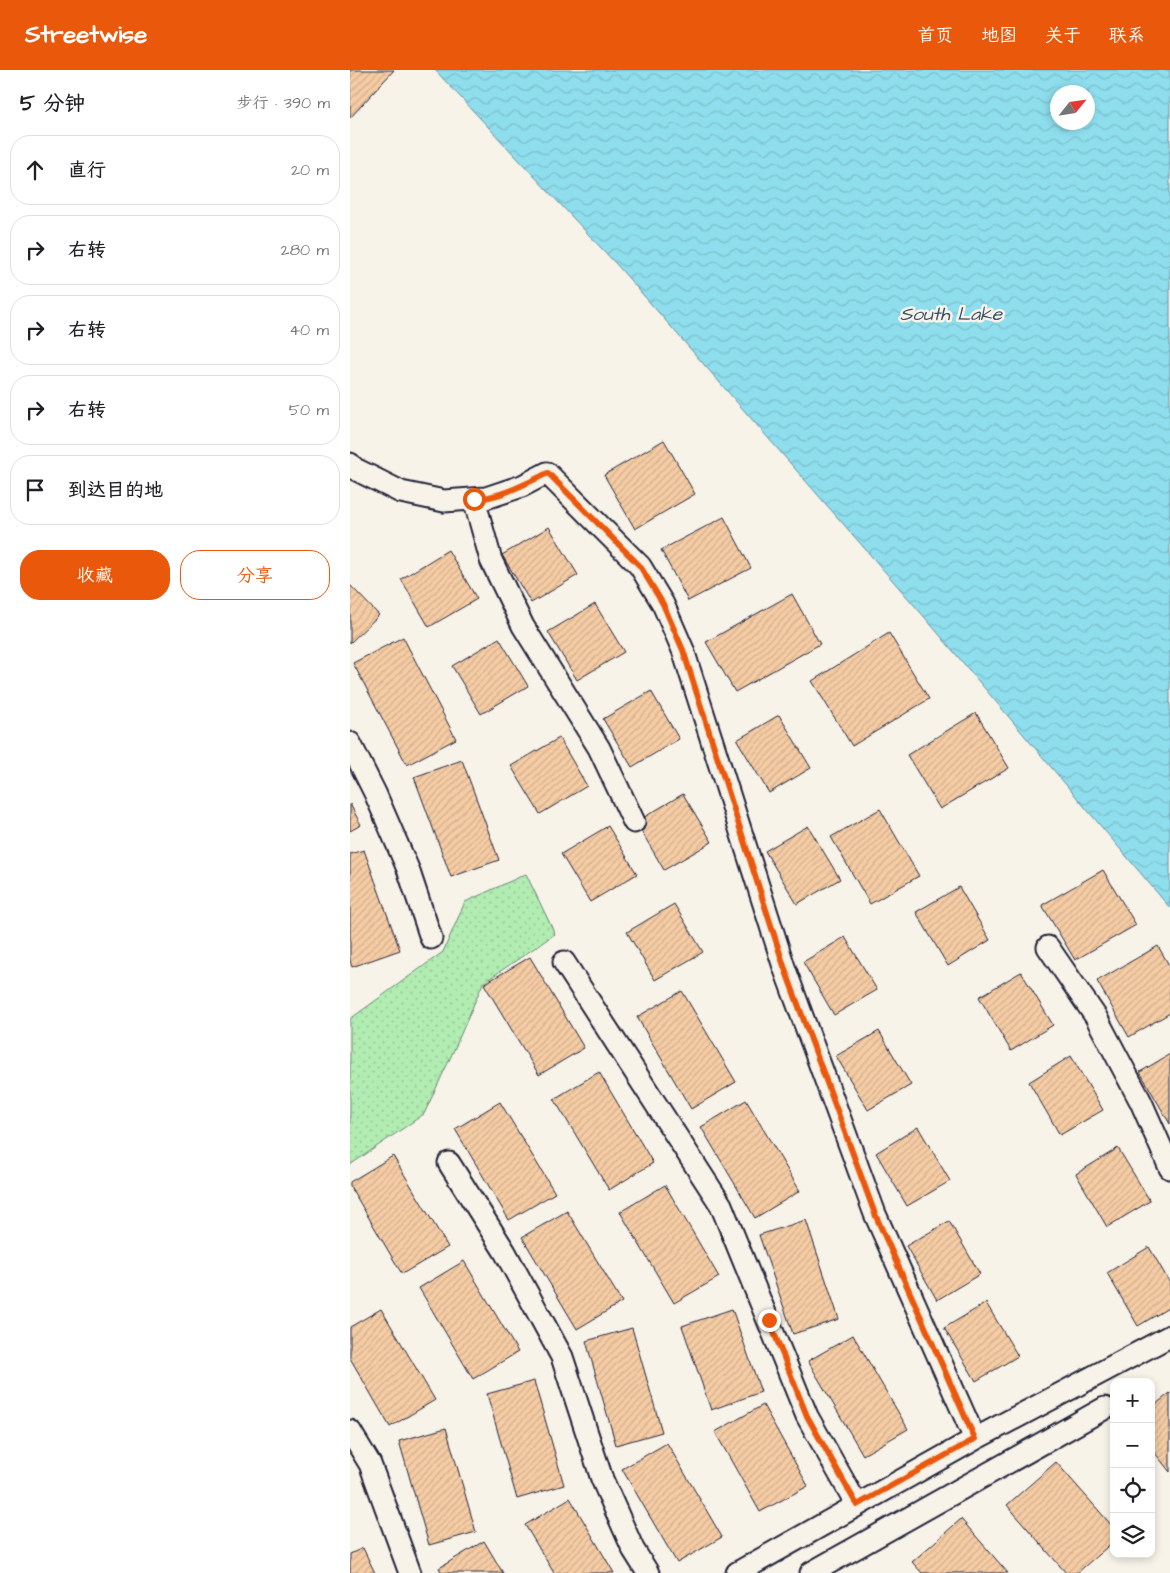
<!DOCTYPE html>
<html lang="zh">
<meta charset="utf-8">
<style>
:root{--surface:#fff;--page:#f6f6f6;--text:#202124;--muted:#757577;--line:#e0e0e0;--accent:#ea580c}
body{margin:0;font-family:"Architects Daughter","LXGW WenKai TC",sans-serif;background:var(--page);color:var(--text)}
.controls{position:absolute;right:15px;bottom:15px;display:grid;overflow:hidden;border-radius:10px;box-shadow:0 2px 8px #0003}
.controls button{width:45px;height:45px;display:grid;place-items:center;padding:0;border:0;border-bottom:1px solid var(--line);background:var(--surface);color:var(--text);font:25px sans-serif}
.compass{position:absolute;left:700px;top:15px;width:45px;height:45px;border-radius:50%;background:var(--surface);box-shadow:0 2px 8px #0003;rotate:60deg}
.stop{position:absolute;width:15px;height:15px;margin:-11px;border:4px solid #ea580c;border-radius:50%;background:#fff}
.stop.end{background:#ea580c;border-color:#fff;box-shadow:0 1px 5px #0008}
.list{margin:0;padding:0;list-style:none}
h2{display:flex;justify-content:space-between;align-items:center;height:65px;margin:0;padding:0 20px;font-size:21px}
h2 small{font-size:16px;font-weight:400;color:var(--muted)}
.list li{display:grid;grid-template-columns:32px 1fr auto;gap:15px;align-items:center;box-sizing:border-box;height:70px;margin:0 10px 10px;padding:0 10px;border:1px solid var(--line);border-radius:20px}
.list b{display:block;font-size:19px;white-space:nowrap}
.list em{font-size:16px;font-style:normal;color:var(--muted)}
.actions{display:flex;gap:10px;padding:15px 20px}
.actions a{flex:1;padding:11px 0;border:1px solid var(--accent);border-radius:20px;text-align:center;font-size:18px;color:var(--accent)}
.actions .main{background:var(--accent);color:#fff}
.icon{flex:none;width:28px;height:28px;fill:none;stroke:currentColor;stroke-width:2;stroke-linecap:round;stroke-linejoin:round}
.map{position:relative;flex:none;width:820px;height:1503px;overflow:hidden}
header{display:flex;align-items:center;gap:30px;box-sizing:border-box;height:70px;padding:0 25px;background:var(--accent);color:#fff}
header strong{font-size:24px}
nav{display:flex;gap:28px;margin-inline-start:auto;font-size:18px}
main{display:flex}
aside{flex:1;background:var(--surface)}
.map>svg:first-child{display:block}
.park{fill:url(#park-dots);stroke:#6a8776}
.water{fill:url(#water-waves);stroke:#6393a6;fill-rule:evenodd}
.building{fill:url(#building-hatch);stroke:#22223b}
.lines{fill:none;stroke-linecap:round;stroke-linejoin:round}
.minor-casing{stroke:#22223b;stroke-width:25}
.minor{stroke:#f7f3e8;stroke-width:21}
.route{stroke:#ea580c;stroke-width:6}
.labels{text-anchor:middle;dominant-baseline:central;stroke-width:5;stroke-linejoin:round;paint-order:stroke}
.water-label{font-size:19px;font-style:italic;fill:#3d5168;stroke:#f7f3e8}
</style>
<header>
<strong>Streetwise</strong>
<nav><a>首页</a><a>地图</a><a>关于</a><a>联系</a></nav>
</header>
<main>
<aside>
<h2>5 分钟<small>步行 · 390 m</small></h2>
<ul class="list">
<li><svg class="icon" aria-label="ahead" viewBox="0 0 24 24"><path d="M12 20V5M6 11l6-6 6 6"/></svg><div><b>直行</b></div><em>20 m</em></li>
<li><svg class="icon" aria-label="right" viewBox="0 0 24 24"><path d="M7 20v-9h11M14 6l5 5-5 5"/></svg><div><b>右转</b></div><em>280 m</em></li>
<li><svg class="icon" aria-label="right" viewBox="0 0 24 24"><path d="M7 20v-9h11M14 6l5 5-5 5"/></svg><div><b>右转</b></div><em>40 m</em></li>
<li><svg class="icon" aria-label="right" viewBox="0 0 24 24"><path d="M7 20v-9h11M14 6l5 5-5 5"/></svg><div><b>右转</b></div><em>50 m</em></li>
<li><svg class="icon" aria-label="arrive" viewBox="0 0 24 24"><path d="M6 21V4h12l-3 4 3 4H6"/></svg><div><b>到达目的地</b></div></li>
</ul>
<div class="actions"><a class="main">收藏</a><a>分享</a></div>
</aside>
<div class="map">
<svg width="820" height="1503" viewBox="0 0 820 1503">
<defs>
<pattern id="park-dots" width="8" height="8" patternUnits="userSpaceOnUse" patternTransform="scale(1.25)"><rect width="8" height="8" fill="#b1ecb1"/><path d="M2 2h.1M6 6h.1" fill="none" stroke="#98ca99" stroke-width="1.8" stroke-linecap="round"/></pattern>
<pattern id="water-waves" width="16" height="10" patternUnits="userSpaceOnUse" patternTransform="scale(1.25)"><rect width="16" height="10" fill="#8fdeed"/><path d="M0 5q4-4 8 0t8 0" fill="none" stroke="#7bbecc"/></pattern>
<pattern id="building-hatch" width="6" height="6" patternUnits="userSpaceOnUse" patternTransform="scale(1.25)"><rect width="6" height="6" fill="#f5cca4"/><path d="M-1 1l2-2M0 6l6-6M5 7l2-2" fill="none" stroke="#d2af8e"/></pattern>
</defs>
<rect width="100%" height="100%" fill="#f7f3e8"/>
<filter id="ink" filterUnits="userSpaceOnUse"><feTurbulence type="fractalNoise" baseFrequency=".02" numOctaves="2"/><feDisplacementMap in="SourceGraphic" scale="10" xChannelSelector="R" yChannelSelector="G"/><feConvolveMatrix kernelMatrix="1 2 1 2 8 2 1 2 1" color-interpolation-filters="sRGB"/></filter>
<g filter="url(#ink)">
<!-- park -->
<path class="park" d="M176,804l29,60 -72,49 -29,67 -30,64 -74,51v-146l93,-67 22,-50z"/>
<!-- water -->
<path class="water" d="M85,0h735v838l-249,-295 -304,-348zM708,22h30v30h-30z"/>
<!-- building -->
<path class="building" d="M0,0h44l-44,48z
M314,370l31,54 -60,35 -31,-54z
M374,447l27,51 -63,33 -27,-51z
M199,457l29,48 -47,28 -29,-48z
M98,480l29,49 -48,28 -28,-48z
M0,515l29,30 -29,28z
M442,524l28,50 -85,48 -29,-50z
M245,534l29,48 -47,28 -29,-48z
M539,563l40,66 -77,47 -40,-65z
M53,567l53,102 -49,26 -54,-102z
M149,568l29,48 -47,28 -29,-48z
M301,621l28,48 -47,28 -29,-48z
M626,643l33,55 -69,41 -33,-54z
M429,645l32,53 -42,25 -32,-53z
M209,668l28,48 -47,28 -29,-48z
M112,690l37,100 -48,17 -37,-100z
M333,724l29,48 -48,28 -28,-48z
M0,734l11,21 -11,6z
M530,739l39,67 -49,28 -39,-67z
M258,756l29,48 -47,28 -29,-48z
M458,756l32,53 -43,25 -32,-53z
M14,780l36,100 -48,17 -2,-6v-107z
M753,800l33,55 -61,35 -33,-55z
M609,817l31,53 -42,26 -32,-54z
M324,834l29,48 -48,28 -28,-48z
M495,867l32,53 -43,25 -31,-53z
M808,876l12,21v46l-41,24 -32,-56z
M180,887l54,91 -45,27 -55,-91z
M671,902l32,53 -42,26 -32,-54z
M332,921l54,91 -45,27 -54,-92z
M529,961l32,54 -43,25 -32,-54z
M820,984v70l-30,-52z
M721,986l32,54 -43,25 -31,-53z
M249,1002l54,91 -44,27 -55,-91z
M396,1030l54,91 -45,27 -54,-91z
M150,1032l55,91 -46,27 -54,-91z
M568,1057l32,54 -43,25 -31,-53z
M768,1078l32,53 -43,26 -31,-53z
M43,1086l55,91 -46,27 -52,-88v-4z
M315,1115l54,92 -45,26 -54,-91z
M217,1141l55,91 -45,27 -55,-92z
M456,1150l33,99 -46,15 -34,-99z
M599,1151l31,53 -43,26 -31,-54z
M799,1177l21,36v24l-32,19 -31,-53z
M114,1191l54,91 -45,27 -54,-91z
M636,1233l32,53 -42,25 -32,-53z
M31,1239l54,91 -45,27 -40,-69v-31z
M382,1239l29,83 -50,18 -29,-84z
M282,1258l30,104 -46,13 -30,-104z
M503,1265l55,94 -45,26 -55,-94z
M184,1311l30,104 -47,14 -30,-105z
M820,1323v79l-19,-24v-40z
M413,1335l45,81 -48,26 -45,-80z
M96,1358l30,104 -47,13 -30,-104z
M317,1373l55,94 -45,26 -55,-94z
M706,1392l58,66v13l-37,32h-11l-59,-68z
M220,1428l44,75h-60l-29,-48z
M611,1449l47,54h-86l-10,-11z
M134,1471l19,32h-61l-3,-5z
M13,1478l12,25h-25v-19z"/>
<g class="lines">
<defs>
<path id="minor" d="M0,394l5,5 46,23 43,9 42,-3 36,-12 25,-13 93,93 23,38 20,46 101,317 91,247 100,225
M124,429l17,61 32,66 76,122 35,74
M0,673l25,50 33,76 23,69
M698,877l48,70 45,85 29,66
M214,892l157,243 86,211 50,89
M99,1093l56,89 57,105 40,122 31,70 15,24
M0,1361l20,33 40,109
M387,1503l238,-134 195,-103
M461,1503l294,-165"/>
</defs>
<!-- minor casing -->
<use href="#minor" class="minor-casing"/>
<!-- minor -->
<use href="#minor" class="minor"/>
</g>
</g>
<g class="lines" filter="url(#ink)">
<!-- route -->
<path class="route" d="M124,429c26,-1 51,-15 74,-26l92,93 23,38 20,46 101,316 91,248 100,225 -118,66 -50,-89 -38,-96"/>
</g>
<g class="labels">
<!-- water labels -->
<g class="water-label">
<text x="601" y="244">South Lake</text>
</g>
</g>
</svg>
<div class="controls">
<button>+</button>
<button>−</button>
<button><svg class="icon" aria-label="locate" viewBox="0 0 24 24"><circle cx="12" cy="12" r="6"/><path d="M12 2v4M12 18v4M2 12h4M18 12h4"/></svg></button>
<button><svg class="icon" aria-label="layers" viewBox="0 0 24 24"><path d="M12 4l9 5-9 5-9-5zM3 14l9 5 9-5"/></svg></button>
</div>
<svg class="compass" viewBox="-18 -18 36 36"><path d="M0-13l5 13h-10z" fill="#e53935"/><path d="M0 13l5-13h-10z" fill="#757577"/></svg>
<div class="stop" style="left:124px;top:429px"></div>
<div class="stop end" style="left:419px;top:1250px"></div>
</div>
</main>
